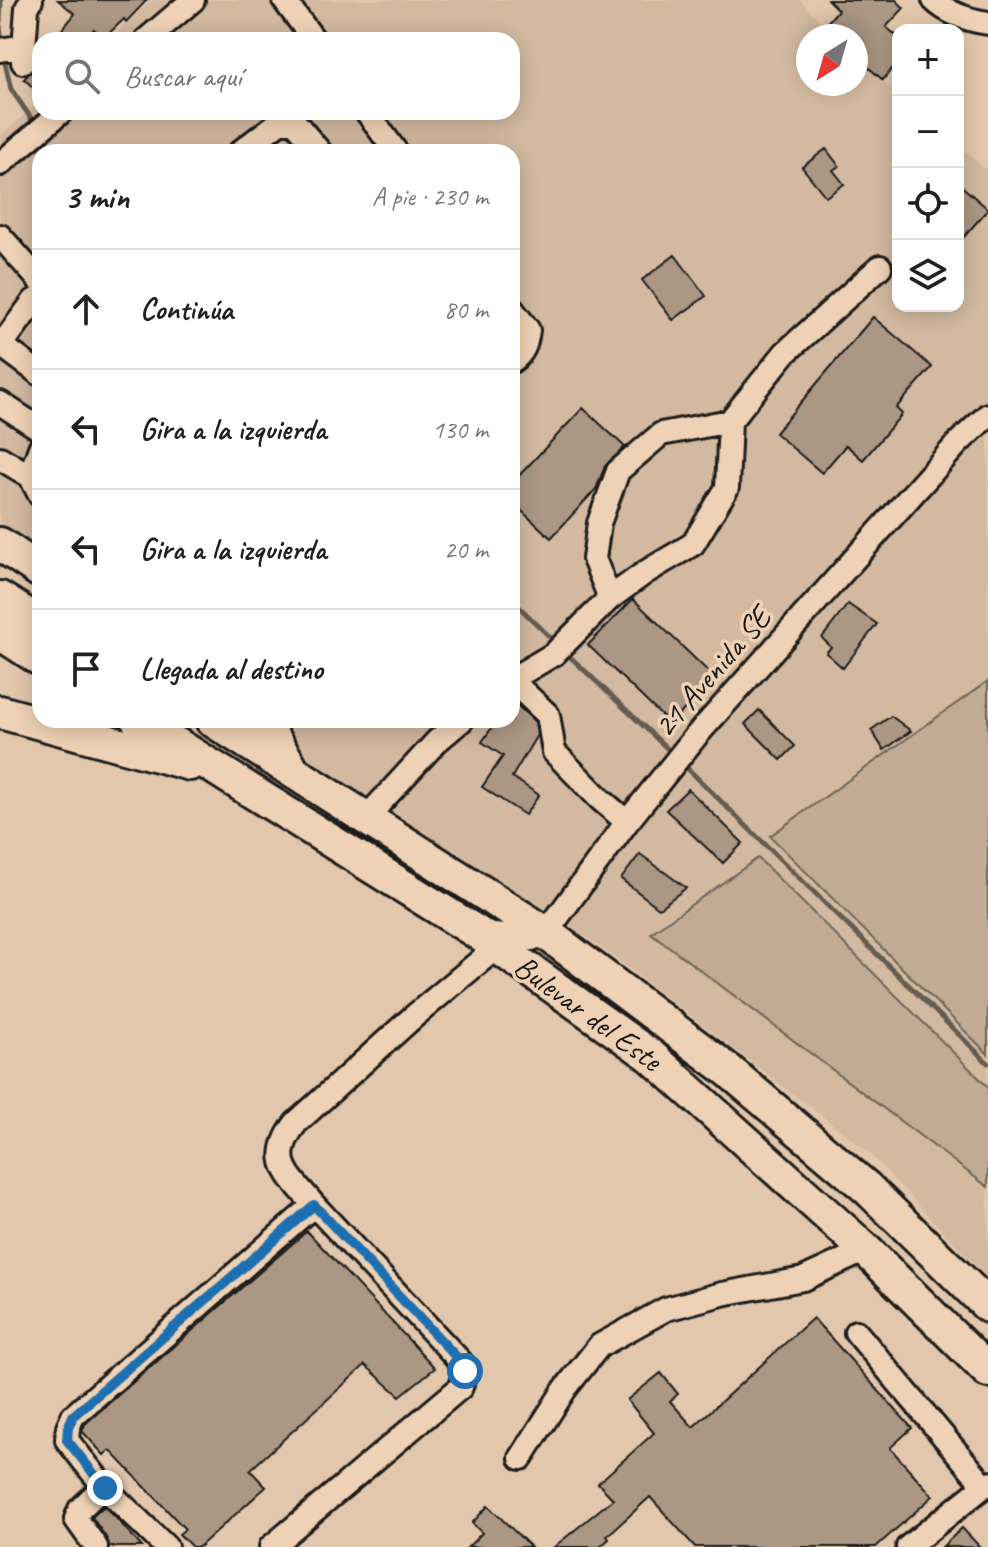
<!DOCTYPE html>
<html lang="es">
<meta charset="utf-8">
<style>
:root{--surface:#fff;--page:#f2f2f2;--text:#202124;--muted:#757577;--line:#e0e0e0}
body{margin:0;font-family:Caveat,sans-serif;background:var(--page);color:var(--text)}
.controls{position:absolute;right:24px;top:24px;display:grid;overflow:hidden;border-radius:16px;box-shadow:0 4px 20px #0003}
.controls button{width:72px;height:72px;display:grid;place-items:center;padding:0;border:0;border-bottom:2px solid var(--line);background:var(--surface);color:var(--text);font:40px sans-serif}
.compass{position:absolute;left:796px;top:24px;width:72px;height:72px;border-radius:50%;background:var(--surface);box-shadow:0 4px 20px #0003;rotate:217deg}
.stop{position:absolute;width:24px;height:24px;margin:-18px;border:6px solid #1f6fb2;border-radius:50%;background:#fff}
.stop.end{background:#1f6fb2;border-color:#fff;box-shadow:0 2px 8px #0008}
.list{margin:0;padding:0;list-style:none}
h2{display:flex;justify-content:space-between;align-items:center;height:104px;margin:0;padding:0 32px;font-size:34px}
h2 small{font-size:26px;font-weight:400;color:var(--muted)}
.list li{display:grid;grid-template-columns:52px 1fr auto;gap:24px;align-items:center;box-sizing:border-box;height:120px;padding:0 32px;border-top:2px solid var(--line)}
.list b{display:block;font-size:30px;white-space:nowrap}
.list em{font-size:26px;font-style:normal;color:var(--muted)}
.icon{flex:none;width:44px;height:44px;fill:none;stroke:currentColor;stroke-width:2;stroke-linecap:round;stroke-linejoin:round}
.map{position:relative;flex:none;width:988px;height:1547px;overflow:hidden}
.search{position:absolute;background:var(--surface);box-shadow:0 4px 20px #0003;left:32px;top:32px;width:488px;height:88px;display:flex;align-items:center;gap:20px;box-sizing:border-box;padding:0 28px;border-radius:24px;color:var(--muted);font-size:30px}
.panel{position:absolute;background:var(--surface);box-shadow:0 4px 20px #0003;left:32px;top:144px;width:488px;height:584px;border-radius:24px}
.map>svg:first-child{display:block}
.built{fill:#d2b9a0}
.green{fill:#c1ab94;stroke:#6e6458;stroke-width:2}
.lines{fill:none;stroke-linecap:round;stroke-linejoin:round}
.stream{stroke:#655b51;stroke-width:5}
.building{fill:#ab9783;stroke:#1c1c1c;stroke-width:2}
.minor-casing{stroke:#1c1c1c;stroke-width:28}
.highway-casing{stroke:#1c1c1c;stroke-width:38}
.minor{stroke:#efd2b5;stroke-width:22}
.highway{stroke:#efd2b5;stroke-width:32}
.route{stroke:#1f6fb2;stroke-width:10}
.labels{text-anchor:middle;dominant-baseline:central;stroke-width:7;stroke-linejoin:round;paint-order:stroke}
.street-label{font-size:32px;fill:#1c1c1c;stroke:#efd2b5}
</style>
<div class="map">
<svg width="988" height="1547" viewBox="0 0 988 1547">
<rect width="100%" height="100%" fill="#e2c7ac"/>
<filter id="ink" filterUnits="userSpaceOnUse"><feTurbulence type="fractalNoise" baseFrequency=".0125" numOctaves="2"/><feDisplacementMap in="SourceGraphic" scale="16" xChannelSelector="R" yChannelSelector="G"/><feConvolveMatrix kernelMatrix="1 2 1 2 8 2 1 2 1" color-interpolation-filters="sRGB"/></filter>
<g filter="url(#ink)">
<!-- built -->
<path class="built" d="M152,0h648l34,36h-26v48h48v-27l42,36v213h60v-161l30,26v1107l-123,-129 -271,-207 -349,-222h267v-568h-472v438l-40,-25v-429l40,-35v11h472v-72h-404z"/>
<!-- green -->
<path class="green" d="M988,681v373l-218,-218z
M758,858l230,229v100l-337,-254z"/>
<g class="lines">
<!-- stream -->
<path class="stream" d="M0,22l1,-22
M0,26l2,18
M3,54l8,35 24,35
M512,600l45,44
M564,651l109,103
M683,764l305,299"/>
</g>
<!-- building -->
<path class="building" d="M58,0h89l-21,22 -2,-3 -21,20 -9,-10 -9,11h-32l22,-26z
M828,0h68l8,8 -18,19 12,10v24l-15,19 -21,-18 2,-2 -8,-7v-17h-18l-12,-12 12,-14z
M40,61v33l-16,-15z
M826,149l13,17 -6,4 11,14 -18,13 -24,-30z
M958,183l30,26 -30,35z
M675,255l31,41 -33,24 -31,-40z
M873,317l59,50 -36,41 6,6 -39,46 -17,-15 -24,28 -47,-40z
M583,408l42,39 -20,19 -9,23 -45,49 -39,-36v-19z
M633,599l82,79 -45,46 -82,-79z
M848,604l29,20 -34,44 -17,-15 5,-6 -9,-9z
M515,703l20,19 2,13 -25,42 27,18 -14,20 -43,-28 21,-31 -21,-14 15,-22h15z
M759,710l36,36 -14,14 -36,-36z
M891,716l20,15 -27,19 -13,-20z
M688,789l55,54 -20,20 -57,-53z
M640,854l46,34 -27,20 -38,-29z
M307,1231l128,137 -35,28 -35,-31 -115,105 16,17 -67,60h-7l-13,-13 6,-5 -75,-79 -6,5 -22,-24 3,-7z
M813,1318l99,110 -22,20 43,48 -57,51h-181l-45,-50 -43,39 2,3 -9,8h-46l59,-48 -15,-16 56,-50 -27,-33 34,-27 17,21 -8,7 23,26z
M104,1506l12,12 26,29h-32l-3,-8 -15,-22z
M488,1506l43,41h-63l14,-14 -10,-10z
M962,1528l18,19h-38z"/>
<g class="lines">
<defs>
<path id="minor" d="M284,0l30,40
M934,0c13,13 35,20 54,23
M146,40l47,-40
M0,50l24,-4
M23,62l4,-54 4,-8
M367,112l29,40
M240,152l38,-29 15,-3 27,32
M0,164l61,-52
M0,236l40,45
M512,309l16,21c-2,15 -4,22 -16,31
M1,345l39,29
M0,347l34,-46 6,-2
M0,403l40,26
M40,448l-10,28 10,19
M0,458l30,18
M610,598l-16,-39 5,-36 19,-52 43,-37 69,-13
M512,679l42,-25 56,-56 36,-26 47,-28 34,-56 3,-67 55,-68 95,-86
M512,681l36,34 6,37 46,47 27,23
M366,818l71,-77 25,-21
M483,934l49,5 14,-6 81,-111 69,-86 263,-294 29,-27
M314,1205c-25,-30 -47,-44 -18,-82l116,-105 85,-71
M856,1332l129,154
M521,1458l44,-69 34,-43 67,-37 56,-15 81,-15 63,-29
M96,1547l-20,-28 4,-10 24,-23
M166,1547l-61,-59 -38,-48 1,-12 5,-12 241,-211 147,157 4,9 -4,16 -190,160
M908,1547l80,-64"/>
<path id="highway" d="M0,544l40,27
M0,598l40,25
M0,633l40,26
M0,712l190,52
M138,720l340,213 173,123 215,194 122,121
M212,720l334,213 182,137 139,118 121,118
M261,720l29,45"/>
</defs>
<!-- minor casing -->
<use href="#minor" class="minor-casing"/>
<!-- highway casing -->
<use href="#highway" class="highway-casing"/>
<!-- minor -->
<use href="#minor" class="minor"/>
<!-- highway -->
<use href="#highway" class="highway"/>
</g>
</g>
<g class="lines" filter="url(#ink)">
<!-- route -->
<path class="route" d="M105,1488l-38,-48 1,-12 5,-12 241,-211 147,157 4,9"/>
</g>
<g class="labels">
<!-- street labels -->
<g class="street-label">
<text transform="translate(712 672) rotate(-49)">21 Avenida SE</text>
<text transform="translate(588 1013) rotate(36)">Bulevar del Este</text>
</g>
</g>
</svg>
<div class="controls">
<button>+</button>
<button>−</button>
<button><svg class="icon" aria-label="locate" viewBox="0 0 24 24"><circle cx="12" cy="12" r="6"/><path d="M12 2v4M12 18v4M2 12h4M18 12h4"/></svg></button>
<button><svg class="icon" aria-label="layers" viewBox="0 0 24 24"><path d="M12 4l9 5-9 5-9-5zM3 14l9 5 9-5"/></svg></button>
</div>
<svg class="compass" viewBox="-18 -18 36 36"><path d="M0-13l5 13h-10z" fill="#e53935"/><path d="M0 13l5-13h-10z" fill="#757577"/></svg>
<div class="stop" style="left:465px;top:1371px"></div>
<div class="stop end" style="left:105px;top:1488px"></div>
<div class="search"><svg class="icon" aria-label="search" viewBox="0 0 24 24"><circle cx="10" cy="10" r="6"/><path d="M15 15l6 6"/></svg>Buscar aquí</div>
<section class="panel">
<h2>3 min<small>A pie · 230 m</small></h2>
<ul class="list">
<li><svg class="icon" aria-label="ahead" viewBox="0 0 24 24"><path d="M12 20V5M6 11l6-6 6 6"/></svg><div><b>Continúa</b></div><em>80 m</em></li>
<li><svg class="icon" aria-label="left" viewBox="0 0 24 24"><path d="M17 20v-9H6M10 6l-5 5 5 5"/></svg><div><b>Gira a la izquierda</b></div><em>130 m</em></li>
<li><svg class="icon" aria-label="left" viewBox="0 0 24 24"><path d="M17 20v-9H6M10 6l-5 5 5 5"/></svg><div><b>Gira a la izquierda</b></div><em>20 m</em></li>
<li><svg class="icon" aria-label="arrive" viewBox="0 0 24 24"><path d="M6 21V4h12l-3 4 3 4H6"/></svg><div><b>Llegada al destino</b></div></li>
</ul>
</section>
</div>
